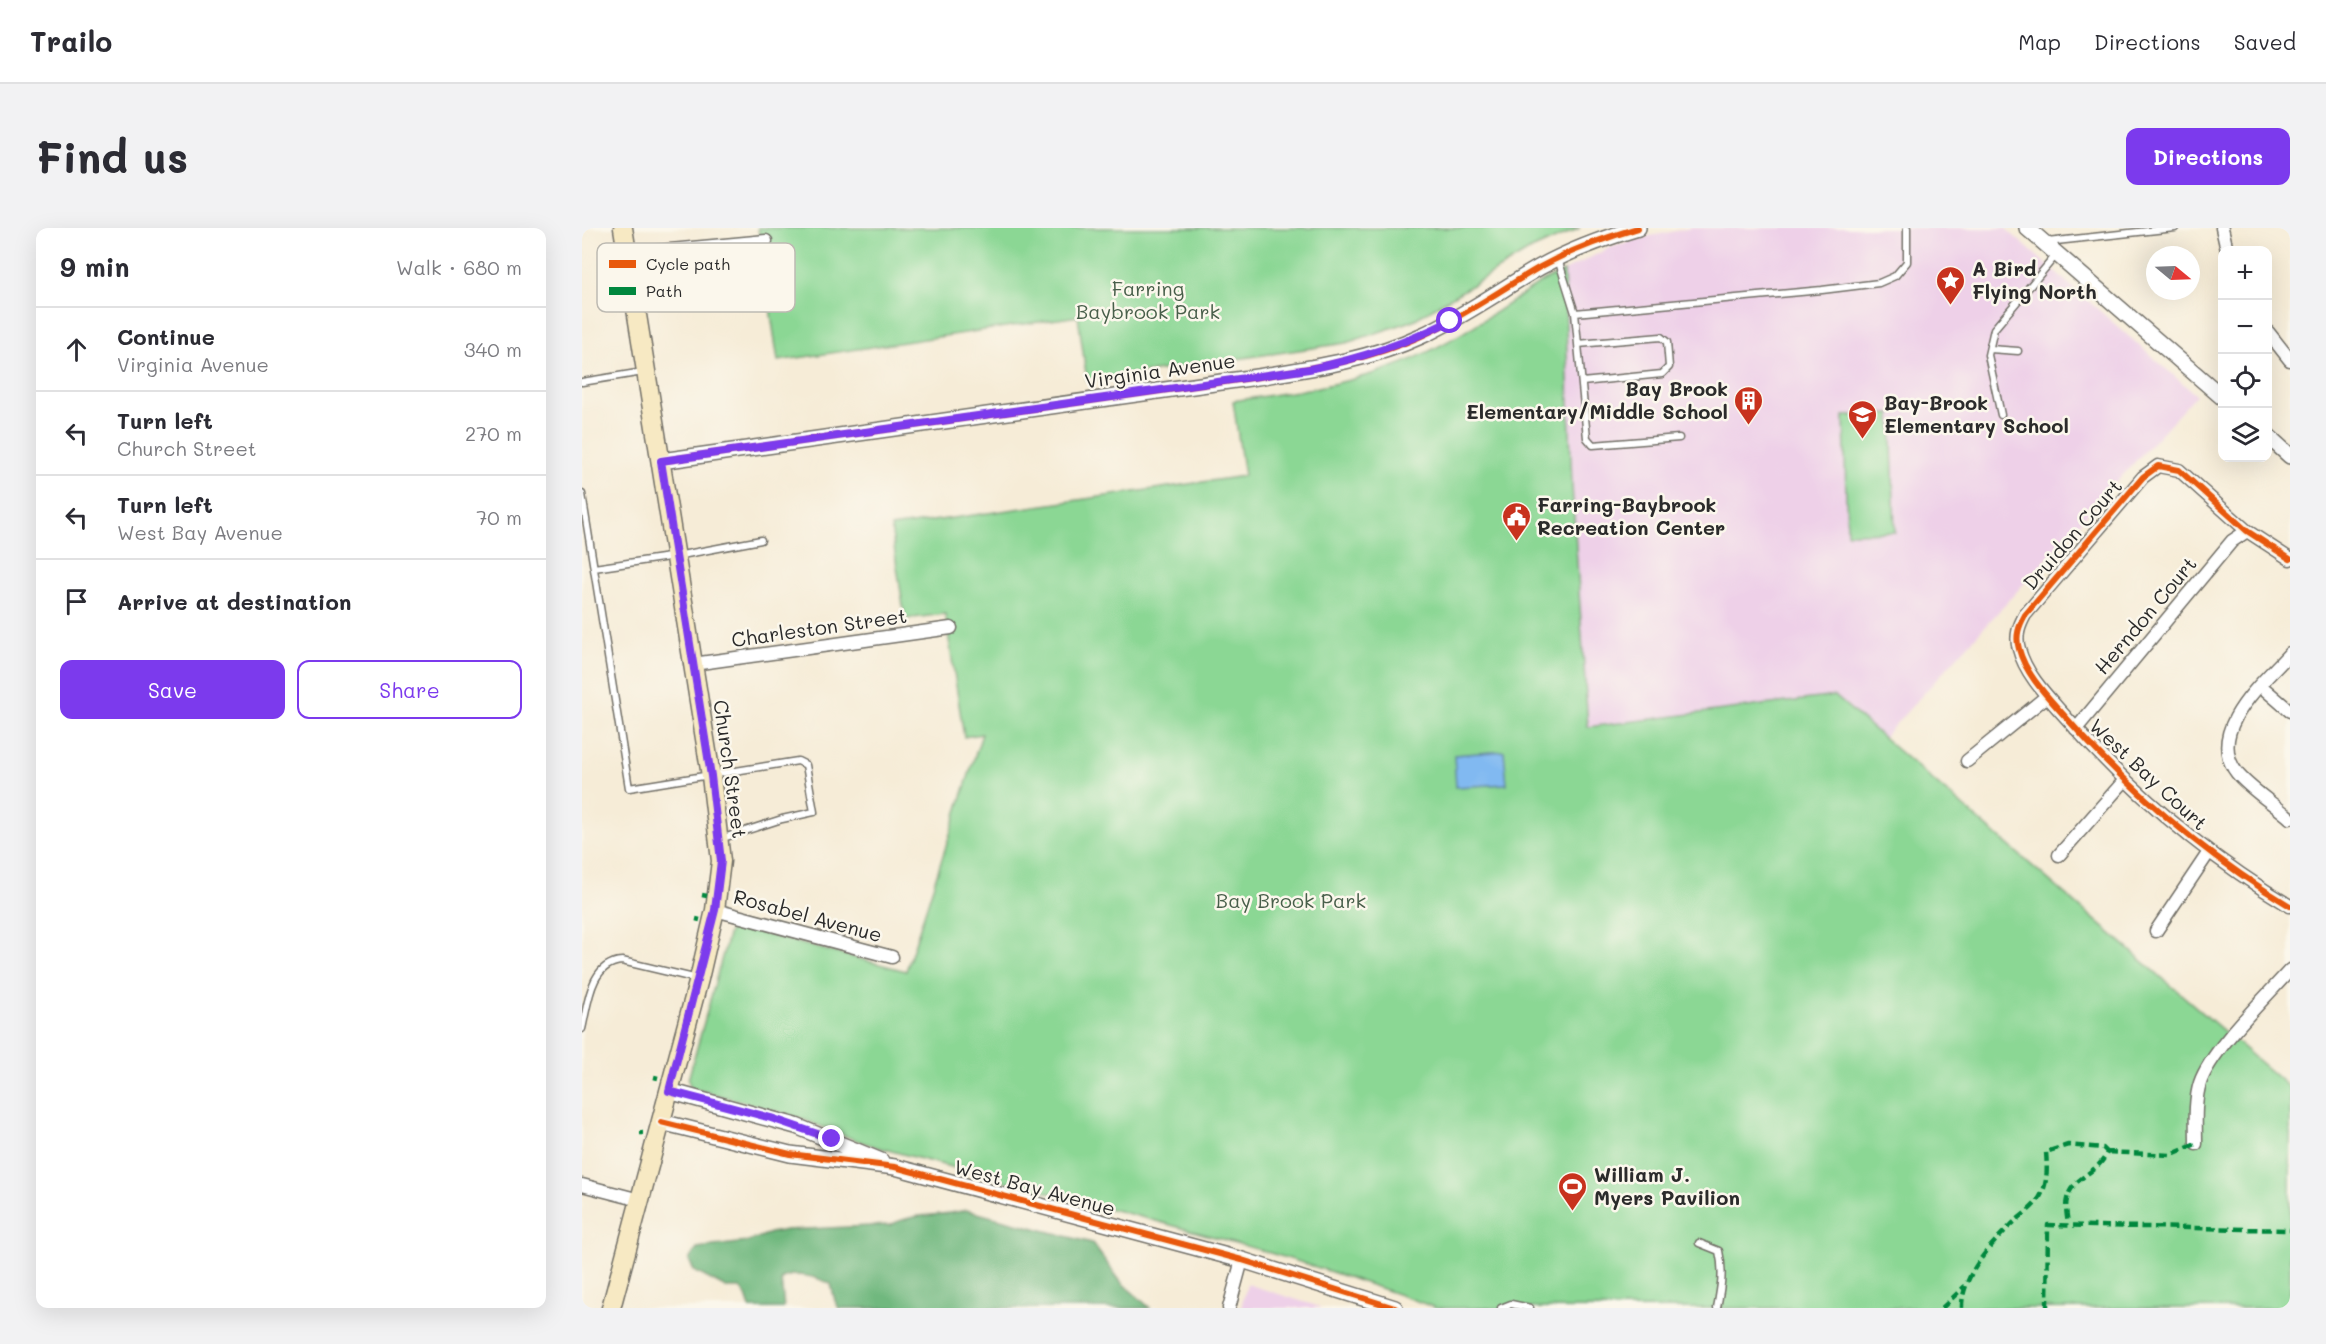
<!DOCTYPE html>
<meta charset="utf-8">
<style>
:root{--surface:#fff;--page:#f2f2f3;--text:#2b2b33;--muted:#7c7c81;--line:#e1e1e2;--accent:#7c3aed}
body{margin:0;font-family:Mali,sans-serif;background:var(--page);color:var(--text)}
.controls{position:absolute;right:18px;top:18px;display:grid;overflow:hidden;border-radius:12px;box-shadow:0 6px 24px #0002}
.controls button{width:54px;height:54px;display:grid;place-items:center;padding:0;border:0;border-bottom:2px solid var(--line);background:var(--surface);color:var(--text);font:30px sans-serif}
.compass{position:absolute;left:1564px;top:18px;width:54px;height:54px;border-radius:50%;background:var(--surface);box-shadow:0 6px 24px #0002;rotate:109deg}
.stop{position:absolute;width:18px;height:18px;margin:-14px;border:4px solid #7c3aed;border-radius:50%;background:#fff}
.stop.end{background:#7c3aed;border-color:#fff;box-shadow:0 2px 6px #0008}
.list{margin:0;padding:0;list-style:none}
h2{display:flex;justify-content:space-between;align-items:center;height:78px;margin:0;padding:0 24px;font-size:26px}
h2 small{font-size:20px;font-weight:400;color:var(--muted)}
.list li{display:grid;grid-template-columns:39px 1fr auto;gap:18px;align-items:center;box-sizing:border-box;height:84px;padding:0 24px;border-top:2px solid var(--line)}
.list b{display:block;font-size:22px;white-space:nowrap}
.list p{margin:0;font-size:20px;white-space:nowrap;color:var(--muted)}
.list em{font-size:20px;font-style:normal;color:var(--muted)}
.actions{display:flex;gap:12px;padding:18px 24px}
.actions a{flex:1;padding:14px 0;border:2px solid var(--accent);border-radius:12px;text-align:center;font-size:21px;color:var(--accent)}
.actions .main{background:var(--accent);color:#fff}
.icon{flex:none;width:33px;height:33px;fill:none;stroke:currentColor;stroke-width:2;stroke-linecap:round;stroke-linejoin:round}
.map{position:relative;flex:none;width:1708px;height:1080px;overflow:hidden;border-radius:12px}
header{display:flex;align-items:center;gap:36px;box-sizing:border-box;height:84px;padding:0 30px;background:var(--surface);border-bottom:2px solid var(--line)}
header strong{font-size:28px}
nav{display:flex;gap:33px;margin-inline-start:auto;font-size:21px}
.intro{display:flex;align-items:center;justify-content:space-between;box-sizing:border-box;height:144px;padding:0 36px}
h1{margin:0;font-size:42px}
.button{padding:15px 27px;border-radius:12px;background:var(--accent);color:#fff;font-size:21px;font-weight:700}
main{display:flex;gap:36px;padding:0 36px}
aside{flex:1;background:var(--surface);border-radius:12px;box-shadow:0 6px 24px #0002}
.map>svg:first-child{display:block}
.built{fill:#eed0e8}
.green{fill:#8bd794;stroke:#5b8160;stroke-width:1.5}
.forest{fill:#70b87e;stroke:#4e7254;stroke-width:1.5}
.water{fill:#81b9f1;stroke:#56728e;stroke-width:1.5}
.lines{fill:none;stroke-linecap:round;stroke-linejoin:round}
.service-casing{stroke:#726f67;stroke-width:9}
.minor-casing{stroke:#726f67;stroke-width:15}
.tertiary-casing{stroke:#726f67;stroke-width:18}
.secondary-casing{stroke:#726f67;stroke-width:21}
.service{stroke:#fff;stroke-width:6}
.minor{stroke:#fff;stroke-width:12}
.tertiary{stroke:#fff;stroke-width:15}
.secondary{stroke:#f7e9c3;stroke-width:18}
.quiet{stroke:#00873e;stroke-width:4.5;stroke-dasharray:9 4.5;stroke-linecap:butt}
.cycleway-casing{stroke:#fbf7ec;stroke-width:10}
.cycleway{stroke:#e8590c;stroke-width:6}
.route{stroke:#7c3aed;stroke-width:8}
.labels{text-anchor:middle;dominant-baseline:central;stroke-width:5;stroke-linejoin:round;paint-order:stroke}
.poi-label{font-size:20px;font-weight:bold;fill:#2b2b2b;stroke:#fbf7ec;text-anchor:start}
.park-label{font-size:20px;fill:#485f4a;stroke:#fbf7ec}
.street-label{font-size:20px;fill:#2b2b2b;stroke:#fbf7ec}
.key{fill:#fbf7ec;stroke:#bdbab2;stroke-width:1.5}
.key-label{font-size:16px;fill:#2b2b2b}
</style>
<header>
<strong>Trailo</strong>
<nav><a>Map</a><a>Directions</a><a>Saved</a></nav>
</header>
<div class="intro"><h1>Find us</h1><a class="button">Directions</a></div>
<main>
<aside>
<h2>9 min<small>Walk · 680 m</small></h2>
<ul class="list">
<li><svg class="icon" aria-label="ahead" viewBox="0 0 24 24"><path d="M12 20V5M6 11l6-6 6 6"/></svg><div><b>Continue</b><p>Virginia Avenue</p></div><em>340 m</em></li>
<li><svg class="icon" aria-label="left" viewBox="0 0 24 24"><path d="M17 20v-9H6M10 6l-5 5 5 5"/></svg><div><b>Turn left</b><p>Church Street</p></div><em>270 m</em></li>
<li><svg class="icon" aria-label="left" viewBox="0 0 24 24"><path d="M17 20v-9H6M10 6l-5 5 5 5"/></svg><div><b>Turn left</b><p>West Bay Avenue</p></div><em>70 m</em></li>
<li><svg class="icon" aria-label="arrive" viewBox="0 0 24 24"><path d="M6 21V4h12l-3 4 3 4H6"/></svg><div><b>Arrive at destination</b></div></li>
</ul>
<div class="actions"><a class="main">Save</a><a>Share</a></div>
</aside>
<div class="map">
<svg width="1708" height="1080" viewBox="0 0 1708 1080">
<rect width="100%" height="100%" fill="#fbf7ec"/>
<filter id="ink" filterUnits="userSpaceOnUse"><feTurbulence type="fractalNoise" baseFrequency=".0167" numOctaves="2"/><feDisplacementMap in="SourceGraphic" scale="12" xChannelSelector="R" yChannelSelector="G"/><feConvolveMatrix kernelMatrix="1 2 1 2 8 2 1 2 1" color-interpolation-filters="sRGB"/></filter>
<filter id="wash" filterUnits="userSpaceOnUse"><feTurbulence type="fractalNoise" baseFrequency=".008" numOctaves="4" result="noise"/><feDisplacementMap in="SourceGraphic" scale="24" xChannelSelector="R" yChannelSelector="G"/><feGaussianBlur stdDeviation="1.35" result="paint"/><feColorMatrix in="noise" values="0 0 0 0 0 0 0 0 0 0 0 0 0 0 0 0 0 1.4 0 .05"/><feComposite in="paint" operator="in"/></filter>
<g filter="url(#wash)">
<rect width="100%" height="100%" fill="#f6ecd7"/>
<!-- built -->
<path class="built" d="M1109,0h314l191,167 -313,343 -48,-42 -247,31 -16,-241 -8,-215 45,-23 36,-11z
M665,1056l76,24h-82z"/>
<!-- green -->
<path class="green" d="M176,0h822l-51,23 -117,70 -66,22 -259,38 -9,-65 -300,45z
M982,43l8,215 16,241 247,-31 455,392v220h-854c-183,-68 -372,-109 -559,-161 -28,-8 -54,-21 -81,-30 -35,-11 -70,-20 -105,-29l-3,-8 41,-148 5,-6 172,45 76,-237 -18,3 -19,-123 -40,5 -14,-92 353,-51 -11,-75c53,-8 106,-15 157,-33 55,-19 106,-57 155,-88z
M1309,186l4,118 -48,1 -3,-117z"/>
<!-- forest -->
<path class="forest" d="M384,982l126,33 29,39 29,26h-311l-4,-7 -4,-17c-12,-6 -38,-14 -50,-5l3,29h-34l-4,-12 -6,-8h-14l-32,-17 -5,-11 8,-12 50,-6 23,-9 16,-3 105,-5c23,-13 51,-8 75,-15z"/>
<!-- water -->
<path class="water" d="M922,523l3,33 -51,3 -2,-32z"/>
</g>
<g filter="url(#ink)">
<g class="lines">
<defs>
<path id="service" d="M1465,14l128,-14
M976,31l17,54 12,125 6,7 86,-7
M993,85l247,-23 57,-7 16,-7 12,-14v-34
M996,116l83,-7 6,5 2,25 -7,7 -80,8
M1408,121l28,2
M0,154l61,-10
M1419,187l-13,-60 6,-26 63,-75
M0,266l47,294 169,-27 8,4 8,47 -32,7 -62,20
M12,340l82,-12 85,-16
M0,801c6,-25 8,-66 40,-68l76,18
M1117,1015l20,8c5,21 2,36 -2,57
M919,1080l10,-4 19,4"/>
<path id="minor" d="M1640,0l5,22
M46,26l138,-13
M1686,104l22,28
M1708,331l-43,-28 -68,-61 -21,-4 -15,11 -118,138c-6,11 -10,21 -6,34 6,24 27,46 43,64 66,76 141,141 228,193
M1708,425c-26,29 -86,78 -53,120 13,16 37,31 53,45
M111,436l258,-36
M1679,458l29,25
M1494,501l156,-188 15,-10
M1385,533l80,-65
M1477,627l66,-75
M133,682l177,47
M1574,703l53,-79
M1614,916c0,-19 -2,-42 4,-61 11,-33 65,-85 90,-113
M0,957l58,15
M647,1080l13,-48"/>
<path id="tertiary" d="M1445,0l195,169
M1686,208l22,20
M79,233l596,-84c56,-9 112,-17 164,-41 42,-19 79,-46 119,-69 31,-17 64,-29 98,-39
M87,863l127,35 85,35
M79,894l129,32 105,13 347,93 153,48"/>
<path id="secondary" d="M29,1080l88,-329 16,-69 6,-49 -10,-85 -88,-548"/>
</defs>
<!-- service casing -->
<use href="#service" class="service-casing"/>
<!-- minor casing -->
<use href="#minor" class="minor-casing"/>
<!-- tertiary casing -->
<use href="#tertiary" class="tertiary-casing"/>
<!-- secondary casing -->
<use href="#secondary" class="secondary-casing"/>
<!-- service -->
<use href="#service" class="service"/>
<!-- minor -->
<use href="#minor" class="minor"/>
<!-- tertiary -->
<use href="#tertiary" class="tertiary"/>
<!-- secondary -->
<use href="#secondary" class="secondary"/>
<!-- quiet -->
<path class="quiet" d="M120,667l5,1
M114,691l4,1
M72,849l4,1
M58,905h3
M1525,924l63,3 26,-11
M1360,1080l23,-22
M1380,1080c-1,-30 27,-62 48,-82 10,-10 26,-19 32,-33 6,-12 5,-28 4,-41l22,-7 35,3 4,4c-7,21 -35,24 -40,47 -2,8 0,17 1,25
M1465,1080l1,-83 242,5"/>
<defs>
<path id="cycleway" d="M79,233l596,-84c56,-9 112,-17 164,-41 42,-19 79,-46 119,-69 31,-17 64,-29 98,-39
M1708,331l-43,-28 -68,-61 -21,-4 -15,11 -118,138c-6,11 -10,21 -6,34 6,24 27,46 43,64 66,76 141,141 228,193
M79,894l129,32 105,13 347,93 153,48"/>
</defs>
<!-- cycleway casing -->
<use href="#cycleway" class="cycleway-casing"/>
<!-- cycleway -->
<use href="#cycleway" class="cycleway"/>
</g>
</g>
<g class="lines" filter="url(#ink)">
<!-- route -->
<path class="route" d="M250,911l-61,-21 -102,-27 46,-181 6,-49 -10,-85 -50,-315 648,-92c50,-10 96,-25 141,-48"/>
</g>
<!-- icons -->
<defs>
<symbol id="sight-pin" viewBox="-11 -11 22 30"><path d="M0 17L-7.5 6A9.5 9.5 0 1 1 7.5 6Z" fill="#c8321e" stroke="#fbf7ec"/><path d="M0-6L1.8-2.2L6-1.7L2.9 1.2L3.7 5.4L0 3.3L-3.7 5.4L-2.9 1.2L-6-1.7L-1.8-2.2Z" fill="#fff"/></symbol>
<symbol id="building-pin" viewBox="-11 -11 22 30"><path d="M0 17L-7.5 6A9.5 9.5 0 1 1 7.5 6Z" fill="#c8321e" stroke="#fbf7ec"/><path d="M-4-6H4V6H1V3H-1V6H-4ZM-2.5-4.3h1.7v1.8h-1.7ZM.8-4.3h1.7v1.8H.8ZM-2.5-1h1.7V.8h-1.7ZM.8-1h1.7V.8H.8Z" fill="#fff"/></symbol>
<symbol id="school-pin" viewBox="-11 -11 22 30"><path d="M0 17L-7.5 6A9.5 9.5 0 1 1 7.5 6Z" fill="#c8321e" stroke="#fbf7ec"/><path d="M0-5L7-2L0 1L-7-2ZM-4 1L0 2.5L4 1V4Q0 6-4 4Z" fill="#fff"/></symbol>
<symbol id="civic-pin" viewBox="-11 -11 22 30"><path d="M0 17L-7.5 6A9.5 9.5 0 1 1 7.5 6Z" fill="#c8321e" stroke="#fbf7ec"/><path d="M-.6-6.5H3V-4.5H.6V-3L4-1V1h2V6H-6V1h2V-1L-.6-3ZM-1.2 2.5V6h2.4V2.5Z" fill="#fff"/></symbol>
<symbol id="stadium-pin" viewBox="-11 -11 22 30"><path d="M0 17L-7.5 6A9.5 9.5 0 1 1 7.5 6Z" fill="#c8321e" stroke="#fbf7ec"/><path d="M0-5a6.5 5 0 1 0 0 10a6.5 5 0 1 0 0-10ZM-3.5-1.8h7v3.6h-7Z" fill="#fff"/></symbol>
</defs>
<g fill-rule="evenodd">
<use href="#sight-pin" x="1352" y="36" width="33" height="45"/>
<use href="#building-pin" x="1150" y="156" width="33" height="45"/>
<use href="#school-pin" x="1264" y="170" width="33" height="45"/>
<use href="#civic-pin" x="918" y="272" width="33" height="45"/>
<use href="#stadium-pin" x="974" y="942" width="33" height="45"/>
</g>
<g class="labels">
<!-- poi labels -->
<g class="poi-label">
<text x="1390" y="40">A Bird<tspan x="1390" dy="23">Flying North</tspan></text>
<text x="1146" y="160" text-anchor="end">Bay Brook<tspan x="1146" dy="23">Elementary/Middle School</tspan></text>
<text x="1302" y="174">Bay-Brook<tspan x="1302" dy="23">Elementary School</tspan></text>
<text x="955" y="276">Farring-Baybrook<tspan x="955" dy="23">Recreation Center</tspan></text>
<text x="1012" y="946">William J.<tspan x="1012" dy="23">Myers Pavilion</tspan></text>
</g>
<!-- park labels -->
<g class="park-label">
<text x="566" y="60">Farring<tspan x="566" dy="23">Baybrook Park</tspan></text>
<text x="709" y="672">Bay Brook Park</text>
</g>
<!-- street labels -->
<g class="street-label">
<text transform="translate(578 142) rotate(-8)">Virginia Avenue</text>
<text transform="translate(1490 306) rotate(-49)">Druidon Court</text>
<text transform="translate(1563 387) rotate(-50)">Herndon Court</text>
<text transform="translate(237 399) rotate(-8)">Charleston Street</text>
<text transform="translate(149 541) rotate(82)">Church Street</text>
<text transform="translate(1567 546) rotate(43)">West Bay Court</text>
<text transform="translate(226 687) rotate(15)">Rosabel Avenue</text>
<text transform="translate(453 959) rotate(15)">West Bay Avenue</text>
</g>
</g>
<!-- legend -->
<rect x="15" y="15" width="198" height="69" rx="9" class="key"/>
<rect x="27" y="32" width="27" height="8" fill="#e8590c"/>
<rect x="27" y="59" width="27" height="8" fill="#00873e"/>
<g class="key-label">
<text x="64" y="42">Cycle path</text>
<text x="64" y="69">Path</text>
</g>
</svg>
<div class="controls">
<button>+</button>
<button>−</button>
<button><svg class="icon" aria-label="locate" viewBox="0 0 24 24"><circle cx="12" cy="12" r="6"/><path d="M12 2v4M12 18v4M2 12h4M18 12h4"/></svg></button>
<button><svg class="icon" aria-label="layers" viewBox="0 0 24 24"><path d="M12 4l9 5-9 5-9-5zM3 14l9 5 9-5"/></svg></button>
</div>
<svg class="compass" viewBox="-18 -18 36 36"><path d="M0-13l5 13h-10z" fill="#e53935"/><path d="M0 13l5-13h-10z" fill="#7c7c81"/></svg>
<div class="stop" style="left:868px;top:93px"></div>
<div class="stop end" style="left:250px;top:911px"></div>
</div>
</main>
